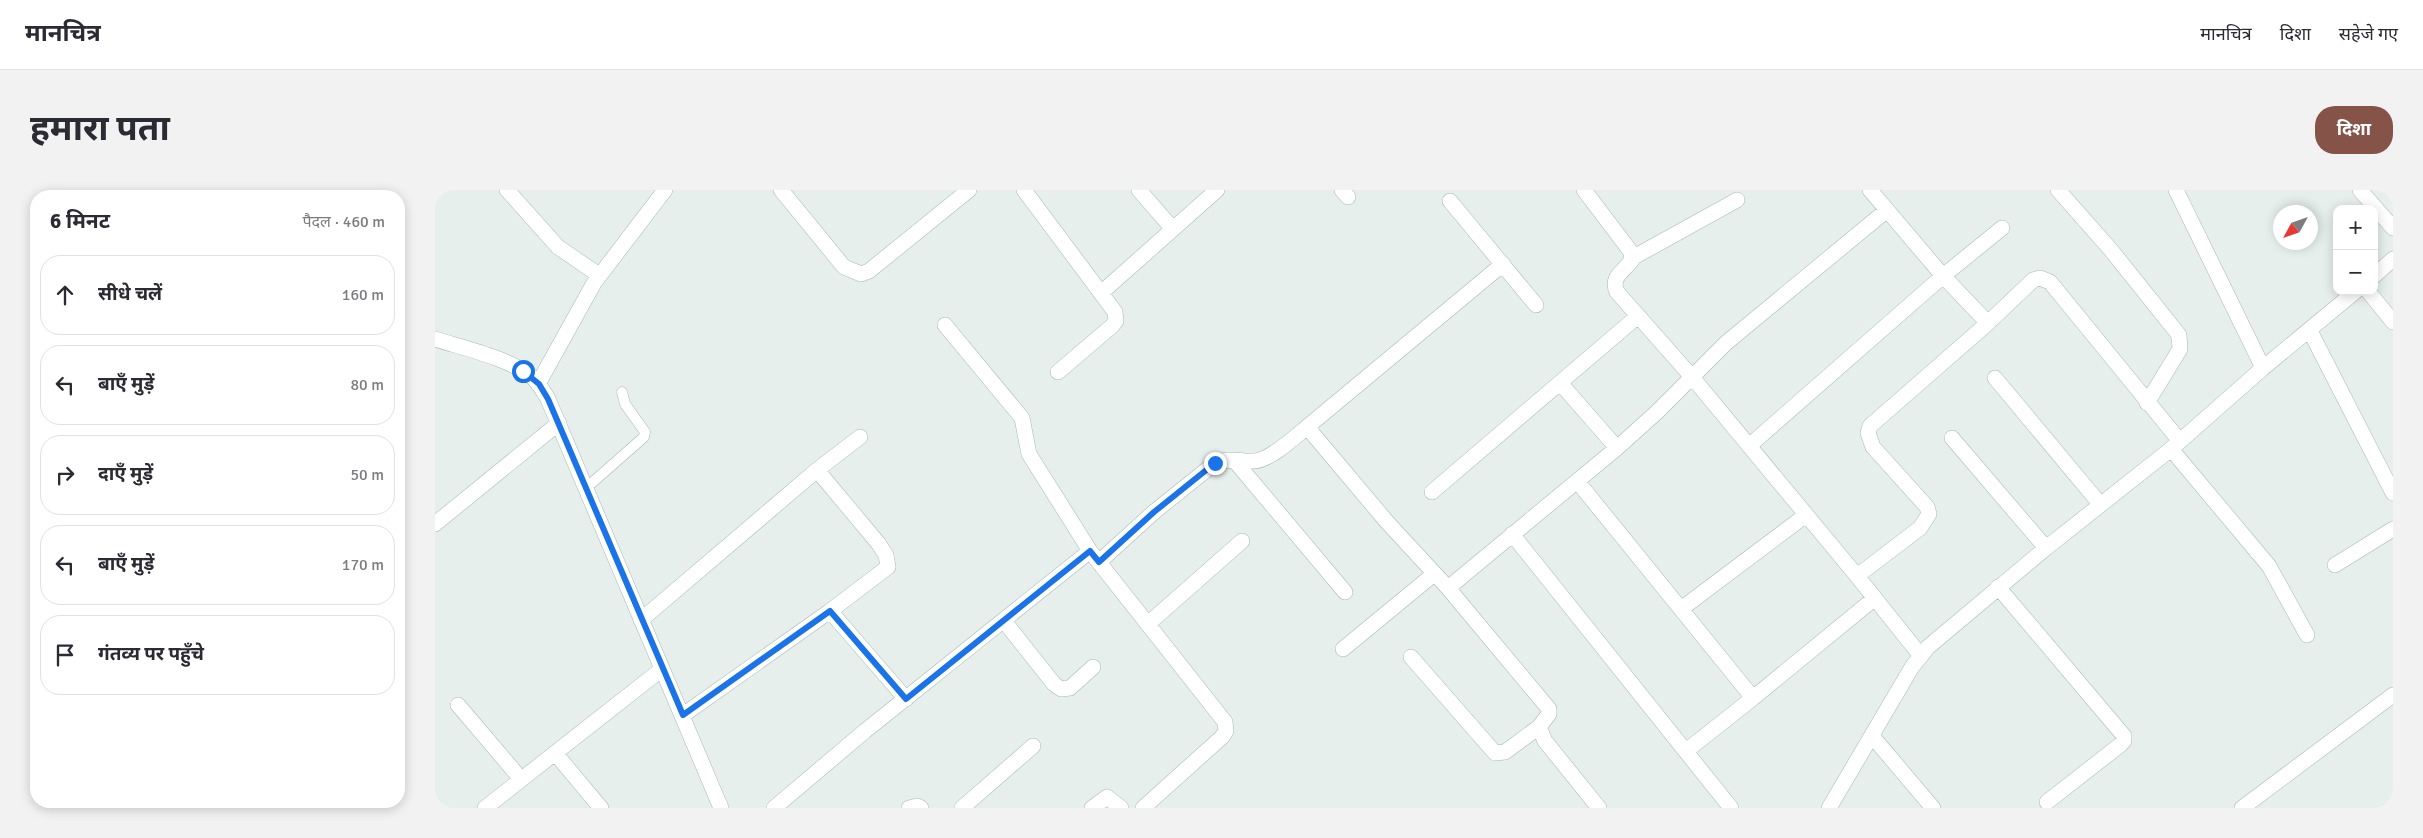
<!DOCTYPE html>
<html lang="hi">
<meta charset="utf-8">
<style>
:root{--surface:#fff;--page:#f2f2f3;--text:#2b2b33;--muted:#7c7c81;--line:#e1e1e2;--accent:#855347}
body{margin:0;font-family:Signika,"Noto Sans Devanagari",sans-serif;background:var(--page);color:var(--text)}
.controls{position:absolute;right:15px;top:15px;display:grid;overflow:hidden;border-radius:10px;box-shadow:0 2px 12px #0003}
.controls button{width:45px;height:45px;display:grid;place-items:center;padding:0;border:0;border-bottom:1px solid var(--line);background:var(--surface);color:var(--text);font:25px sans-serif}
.compass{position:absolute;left:1838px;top:15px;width:45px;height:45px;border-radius:50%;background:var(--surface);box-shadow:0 2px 12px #0003;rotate:230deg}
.stop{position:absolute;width:15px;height:15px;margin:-11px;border:4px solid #1a73e8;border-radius:50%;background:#fff}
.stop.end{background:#1a73e8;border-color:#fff;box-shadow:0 1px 5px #0008}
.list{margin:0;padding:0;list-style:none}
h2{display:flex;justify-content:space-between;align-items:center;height:65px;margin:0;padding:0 20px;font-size:21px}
h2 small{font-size:16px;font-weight:400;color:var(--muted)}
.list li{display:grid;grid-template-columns:32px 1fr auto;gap:15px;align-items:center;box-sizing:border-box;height:80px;margin:0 10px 10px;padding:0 10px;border:1px solid var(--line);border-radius:20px}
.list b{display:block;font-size:19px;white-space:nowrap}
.list em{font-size:16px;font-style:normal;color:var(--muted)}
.icon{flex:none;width:28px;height:28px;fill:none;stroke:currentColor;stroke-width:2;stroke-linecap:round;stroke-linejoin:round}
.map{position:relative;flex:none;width:1958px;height:618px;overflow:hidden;border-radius:20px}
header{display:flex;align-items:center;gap:30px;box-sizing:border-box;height:70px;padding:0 25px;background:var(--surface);border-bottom:1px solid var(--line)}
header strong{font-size:24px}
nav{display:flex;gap:28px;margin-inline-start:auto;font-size:18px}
.intro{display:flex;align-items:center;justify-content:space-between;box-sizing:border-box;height:120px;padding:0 30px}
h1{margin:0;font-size:35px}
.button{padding:12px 22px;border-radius:20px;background:var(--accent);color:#fff;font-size:18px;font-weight:700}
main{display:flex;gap:30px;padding:0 30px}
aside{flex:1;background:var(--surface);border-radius:20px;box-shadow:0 2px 12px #0003}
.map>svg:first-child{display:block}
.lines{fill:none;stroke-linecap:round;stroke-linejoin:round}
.lane-casing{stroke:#a8b8b2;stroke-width:11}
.street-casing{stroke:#a8b8b2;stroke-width:16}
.lane{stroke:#fff;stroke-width:10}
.street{stroke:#fff;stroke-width:15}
.route{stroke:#1a73e8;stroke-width:6}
</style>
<header>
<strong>मानचित्र</strong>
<nav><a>मानचित्र</a><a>दिशा</a><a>सहेजे गए</a></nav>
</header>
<div class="intro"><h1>हमारा पता</h1><a class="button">दिशा</a></div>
<main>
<aside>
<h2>6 मिनट<small>पैदल · 460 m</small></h2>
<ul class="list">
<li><svg class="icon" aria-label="ahead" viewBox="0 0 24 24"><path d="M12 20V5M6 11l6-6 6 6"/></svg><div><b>सीधे चलें</b></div><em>160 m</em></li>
<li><svg class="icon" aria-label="left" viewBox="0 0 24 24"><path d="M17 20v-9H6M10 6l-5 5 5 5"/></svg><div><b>बाएँ मुड़ें</b></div><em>80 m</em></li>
<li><svg class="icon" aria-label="right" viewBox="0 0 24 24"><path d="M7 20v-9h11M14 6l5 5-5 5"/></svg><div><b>दाएँ मुड़ें</b></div><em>50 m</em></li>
<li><svg class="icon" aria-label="left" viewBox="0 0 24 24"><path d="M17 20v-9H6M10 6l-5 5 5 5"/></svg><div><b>बाएँ मुड़ें</b></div><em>170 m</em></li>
<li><svg class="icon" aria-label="arrive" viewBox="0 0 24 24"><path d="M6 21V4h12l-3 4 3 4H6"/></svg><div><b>गंतव्य पर पहुँचे</b></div></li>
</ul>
</aside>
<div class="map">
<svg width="1958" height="618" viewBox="0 0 1958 618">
<rect width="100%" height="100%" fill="#e6efeb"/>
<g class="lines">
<defs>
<path id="lane" d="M151,298l58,-51 1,-5 -20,-28 -3,-12"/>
<path id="street" d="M72,0l51,57 41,28
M346,0l63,77 17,7 8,-3 100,-81
M589,0l91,122 1,9 -4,5 -54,46
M704,0l33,38
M907,0l6,7
M1149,0l47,62 1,8c-8,11 -22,17 -15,32l75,85 165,199 63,-48 9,-14 -2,-7 -54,-60 -5,-14 2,-7 118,-103
M1435,0l73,86 45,47 45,-43 7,-2 10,4 129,158
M1623,0l53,60 68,85 1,14 -33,54
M1741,0l87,178
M1925,0l33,38
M1015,11l86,104
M1197,68l105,-58
M1939,86l19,-17
M1933,101l25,31
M666,103l116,-103
M510,135l77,93 7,36 61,97 135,171 1,9 -4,6 -79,71
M1875,141l83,162
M0,149c28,9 74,19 97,38 7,6 11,14 16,22l173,409
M1560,188l105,126
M103,194l56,-101 71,-93
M1126,194l56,64
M872,237l196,-163
M425,247l-43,33 61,73 8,12 2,12 -58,44 76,88
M1517,248l94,110
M1314,256l194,-170 59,-48
M1736,259l98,117 38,69
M799,270l111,132
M1142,291l176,217 -67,53
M997,302l206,-176
M0,334l124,-101
M1077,344l219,274
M664,372l55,-50 61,-49c13,-6 25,-1 39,-2 15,0 41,-24 53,-34l80,95 61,66
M1900,375l58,-36
M1422,386l64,80
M1563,397l126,149v5l-4,4 -73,57
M1246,419l125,-94
M206,430l176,-150
M569,431l50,63 7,5 9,-1 23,-21
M714,433l93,-82
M908,459l91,-75
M976,467l84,96 10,-1 34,-25
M1318,508l122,-100
M23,515l63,74
M248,525l147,-104
M1437,546l61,72
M120,563l46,55
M50,618l177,-139
M339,618l91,-77 225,-180
M474,618l8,-2 4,2
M527,618l71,-62
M657,618l15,-11 14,11
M1164,618l-54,-67 -6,-14 10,-13v-5l-101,-121 169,-140 40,-36 69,-69 161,-133
M1394,618l83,-141 16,-20 118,-99 125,-99 92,-81 93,-77
M1807,618l151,-113"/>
</defs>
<!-- lane casing -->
<use href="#lane" class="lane-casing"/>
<!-- street casing -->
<use href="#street" class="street-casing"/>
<!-- lane -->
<use href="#lane" class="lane"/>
<!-- street -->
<use href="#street" class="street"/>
</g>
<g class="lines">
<!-- route -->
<path class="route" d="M88,181l16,13 9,15 135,316 147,-104 76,88 184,-148 9,11 55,-50 61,-49"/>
</g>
</svg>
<div class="controls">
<button>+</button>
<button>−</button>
</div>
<svg class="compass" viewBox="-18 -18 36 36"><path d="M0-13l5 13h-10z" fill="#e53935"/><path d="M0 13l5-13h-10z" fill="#7c7c81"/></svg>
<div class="stop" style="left:88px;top:181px"></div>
<div class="stop end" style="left:780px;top:273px"></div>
</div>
</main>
